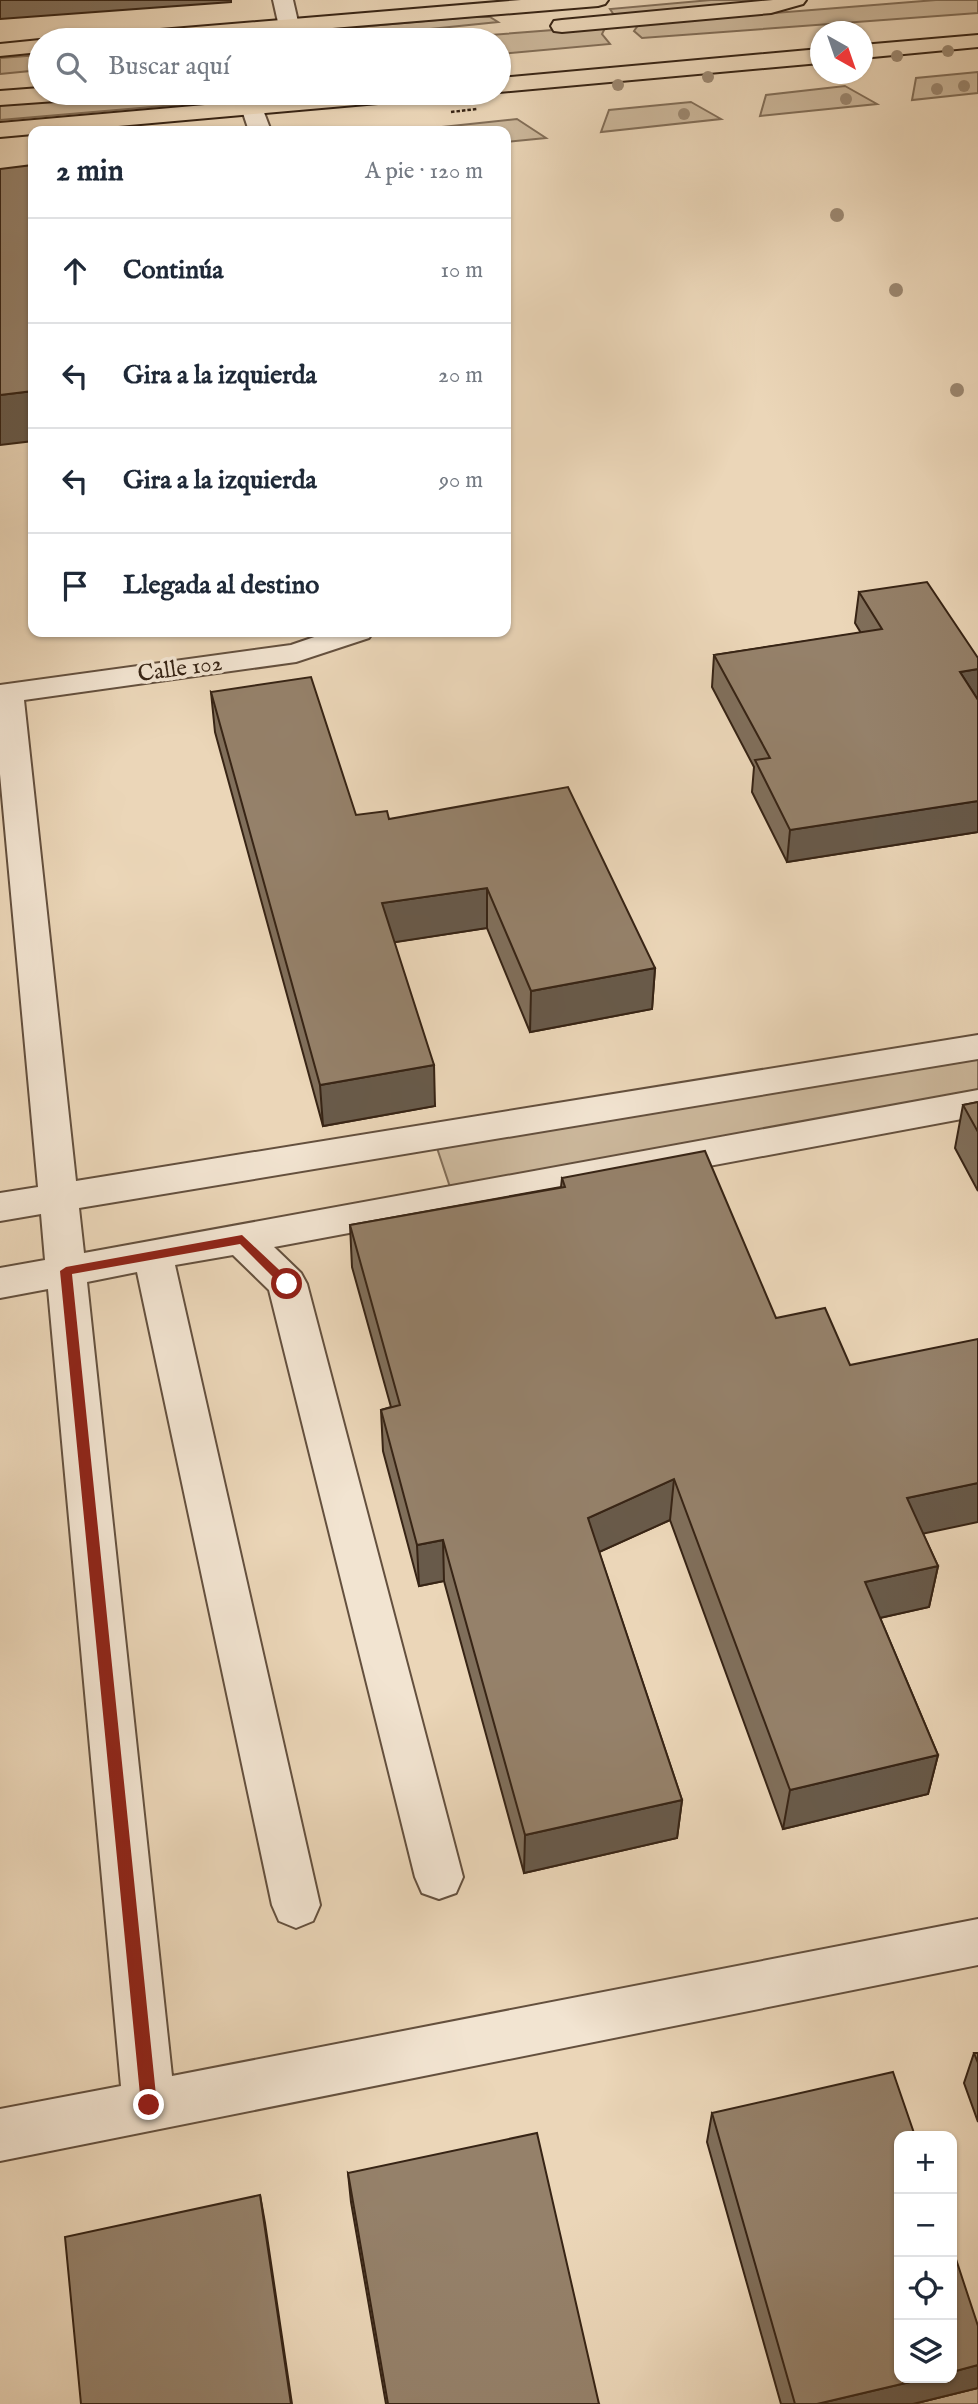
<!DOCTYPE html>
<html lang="es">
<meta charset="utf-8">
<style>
:root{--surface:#fff;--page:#f6f6f7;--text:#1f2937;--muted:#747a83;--line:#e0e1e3}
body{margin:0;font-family:"IM FELL English",serif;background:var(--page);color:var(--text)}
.controls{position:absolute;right:21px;bottom:21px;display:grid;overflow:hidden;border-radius:14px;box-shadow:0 2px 5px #0004}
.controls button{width:63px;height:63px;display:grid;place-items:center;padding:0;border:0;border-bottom:2px solid var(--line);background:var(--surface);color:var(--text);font:35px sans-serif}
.compass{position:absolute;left:810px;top:21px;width:63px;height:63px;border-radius:50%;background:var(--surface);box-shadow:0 2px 5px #0004;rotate:140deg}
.stop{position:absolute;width:21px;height:21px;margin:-16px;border:5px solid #8f2418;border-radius:50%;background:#fff}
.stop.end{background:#8f2418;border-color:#fff;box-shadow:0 2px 7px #0008}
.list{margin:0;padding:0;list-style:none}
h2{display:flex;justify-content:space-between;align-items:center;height:91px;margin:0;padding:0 28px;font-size:30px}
h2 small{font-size:23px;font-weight:400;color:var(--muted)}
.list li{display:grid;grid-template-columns:46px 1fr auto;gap:21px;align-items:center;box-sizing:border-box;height:105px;padding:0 28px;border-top:2px solid var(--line)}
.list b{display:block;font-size:26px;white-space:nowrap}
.list em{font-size:23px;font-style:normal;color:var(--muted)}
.icon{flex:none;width:38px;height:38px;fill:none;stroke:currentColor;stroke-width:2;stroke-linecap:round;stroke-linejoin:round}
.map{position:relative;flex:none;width:978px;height:2404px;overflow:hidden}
.search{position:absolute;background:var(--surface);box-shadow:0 2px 5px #0004;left:28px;top:28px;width:483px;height:77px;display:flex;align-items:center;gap:18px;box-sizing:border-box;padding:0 24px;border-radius:38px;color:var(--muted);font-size:26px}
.panel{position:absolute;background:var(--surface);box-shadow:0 2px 5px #0004;left:28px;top:126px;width:483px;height:511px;border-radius:14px}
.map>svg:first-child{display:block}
.green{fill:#ccb89c;stroke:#826e58;stroke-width:2}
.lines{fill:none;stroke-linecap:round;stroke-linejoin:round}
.minor-casing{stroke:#64503e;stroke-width:4}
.major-casing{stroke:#372415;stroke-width:4}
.path{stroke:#372415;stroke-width:2.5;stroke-dasharray:3.5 2;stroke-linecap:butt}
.minor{fill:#f2e4d1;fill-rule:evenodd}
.major{fill:#ebd6b8;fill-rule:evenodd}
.tree{fill:#9c8871}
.wall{fill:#806f5b;stroke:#372415;stroke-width:2}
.shaded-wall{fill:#685a4a;stroke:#372415;stroke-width:2}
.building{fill:#95816a;stroke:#372415;stroke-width:2}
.route{fill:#8f2418}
.labels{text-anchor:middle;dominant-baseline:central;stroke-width:7;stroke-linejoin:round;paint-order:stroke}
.far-street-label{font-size:23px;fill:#372415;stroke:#f2e4d1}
</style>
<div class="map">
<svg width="978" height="2404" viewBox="0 0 978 2404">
<rect width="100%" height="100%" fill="#ebd6b8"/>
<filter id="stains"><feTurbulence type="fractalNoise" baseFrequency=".00286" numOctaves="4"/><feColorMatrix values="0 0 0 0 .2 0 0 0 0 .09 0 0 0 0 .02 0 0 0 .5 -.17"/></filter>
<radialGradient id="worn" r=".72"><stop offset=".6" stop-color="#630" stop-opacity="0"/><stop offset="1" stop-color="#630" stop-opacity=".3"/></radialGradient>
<!-- green -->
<path class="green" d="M711,0h71l-168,15 -4,-6z
M936,0h42v13l-336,25 -8,-7 5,-7z
M471,17h19l8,5 -175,18h-113z
M606,26l-4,8 8,10 -111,10v-14h-75z
M40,55v15l-40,4v-16z
M978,72v21l-66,7 4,-22z
M845,86l32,18 -117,12 6,-21z
M163,93h152l-315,27v-17z
M691,102l30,17 -120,13 8,-22z
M517,119l29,19 -40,4v-11h-74l1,-3z
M978,1058v37l-527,95 -14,-42z
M978,2388v16h-65z"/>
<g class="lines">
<defs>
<path id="minor" d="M273,0h20l6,26 -3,5h-16z
M252,100l8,2 11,29h-22l-8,-24 3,-5z
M329,632h44l-4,6 -73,24 -272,38 52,481 902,-146v24l-899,149 5,45 894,-163v26l-704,131 27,26 6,11 156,593 -7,16 -17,6 -17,-6 -7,-16 -146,-587 -36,-35 -58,10 145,640 -7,16 -17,7 -17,-7 -7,-16 -135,-633 -50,10 85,794 806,-157v46l-978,196v-52l121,-23 -73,-797 -48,9v-30l45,-8 -4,-46 -41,7v-28l38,-6 -38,-413v-89l291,-40z"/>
<path id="major" d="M521,0h87l-3,4 -7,2 -411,34h-86l3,-5 8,-1z
M773,0h33l-3,4 -32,9 -209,19 -8,-1 -3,-5 3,-5 8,-1z
M978,35v12l-116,11v-13z
M40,40v12l-40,4v-12l40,-4h3z
M820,49v14l-321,29v-14z
M40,88v5h41l-3,5 -8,2 -70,5v-14z
M340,93h83l-3,5 -8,2 -350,31h-29v3l-33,3v-14z"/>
</defs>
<!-- minor casing -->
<use href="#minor" class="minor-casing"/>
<!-- major casing -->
<use href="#major" class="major-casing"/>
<!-- path -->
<path class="path" d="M451,112l26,-3"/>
<!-- minor -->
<use href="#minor" class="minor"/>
<!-- major -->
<use href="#major" class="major"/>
</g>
<!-- trees -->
<g class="tree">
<circle cx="948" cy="51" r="6"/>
<circle cx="897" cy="56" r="6"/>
<circle cx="708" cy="77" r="6"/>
<circle cx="618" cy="85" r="6"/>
<circle cx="964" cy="86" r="6"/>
<circle cx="937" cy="89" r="6"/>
<circle cx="846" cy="99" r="6"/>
<circle cx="684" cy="114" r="6"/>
<circle cx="837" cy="215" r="7"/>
<circle cx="896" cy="290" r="7"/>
<circle cx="957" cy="390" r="7"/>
</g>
<!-- wall -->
<path class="wall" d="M0,0h231v2l-231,17z
M859,592l119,66v174l-191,30 -35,-70 2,-25 -42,-80 2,-32 147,-22 -6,-10z
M211,692l145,123 33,4 266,149 -3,41 -122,23 -43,-104 -93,14 41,164 -112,20 -108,-394z
M978,1102v89l-23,-43 8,-43z
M562,1178l214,140 147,216 15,32 -9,41 -49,11 58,137 -10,39 -145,35 -113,-309 -71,32 83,248 -5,38 -153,35 -80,-292 -25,5 -36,-135 -2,-41 10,-3 -39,-140 -2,-42 211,-38z
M974,2053h4v69l-14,-39z
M712,2113l266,213v62l-65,16h-132l-74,-262z
M348,2173l251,231h-213l-35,-202z"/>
<!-- shaded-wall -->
<path class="shaded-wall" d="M33,391v50l-33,4v-50z
M978,669v31l-18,-28z
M978,801v31l-191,30 3,-32z
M487,888v40l-104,16 -1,-41z
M655,968l-3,41 -122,23 1,-41z
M434,1065l1,41 -112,20 -3,-41z
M674,1479l-4,41 -84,38 2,-40z
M978,1483v39l-80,17 9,-41z
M443,1540l1,41 -25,5 -2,-41z
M938,1566l-9,41 -72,16 8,-41z
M938,1755l-10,39 -145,35 7,-39z
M682,1800l-5,38 -153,35 1,-38z
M260,2195l5,28 27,181h-1z
M978,2365v23l-65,16h-96l110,-26h25v-6z"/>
<!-- building -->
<path class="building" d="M33,165v226l-33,4v-226z
M927,582l51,76v11l-18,3 18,28v101l-188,29 -35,-70 15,-2 -56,-103 168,-26 -23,-37z
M311,677l45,138 31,-4 2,8 179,-32 87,181 -124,23 -44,-103 -105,15 52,162 -114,20 -109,-393z
M978,1102v30l-15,-27z
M705,1151l71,167 49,-10 25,57 128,-26v144l-71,15 31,68 -73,16 73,173 -148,35 -116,-311 -86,39 94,282 -157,35 -82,-295 -26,5 -36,-135 19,-5 -50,-180 215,-38 -3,-9z
M974,2053h4v10z
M893,2072l22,64h-16v242h28l-110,26h-22l-83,-291z
M537,2133l62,271h-211l-40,-231z
M260,2195l31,209h-210l-16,-167z
M952,2247l26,79v39l-26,7z"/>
<!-- route -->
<path class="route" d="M242,1235l49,46v6h-8l-43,-43 -168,30 85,831 -2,5 -6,3 -5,-3 -3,-5 -81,-834 6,-4z"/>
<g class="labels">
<!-- far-street labels -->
<g class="far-street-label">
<text transform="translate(180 669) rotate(-8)">Calle 102</text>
</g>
</g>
<rect width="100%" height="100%" filter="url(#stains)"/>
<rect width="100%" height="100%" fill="url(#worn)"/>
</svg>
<div class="controls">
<button>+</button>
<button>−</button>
<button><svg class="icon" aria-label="locate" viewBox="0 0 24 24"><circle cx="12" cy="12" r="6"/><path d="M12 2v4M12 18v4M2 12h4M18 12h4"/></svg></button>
<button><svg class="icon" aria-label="layers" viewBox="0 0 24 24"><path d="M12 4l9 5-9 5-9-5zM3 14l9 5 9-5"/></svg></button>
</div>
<svg class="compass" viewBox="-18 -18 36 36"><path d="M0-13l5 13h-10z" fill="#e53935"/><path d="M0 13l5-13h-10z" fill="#747a83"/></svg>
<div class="stop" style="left:287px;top:1284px"></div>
<div class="stop end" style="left:149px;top:2105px"></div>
<div class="search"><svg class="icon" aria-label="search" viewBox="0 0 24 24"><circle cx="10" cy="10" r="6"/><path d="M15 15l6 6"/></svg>Buscar aquí</div>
<section class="panel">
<h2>2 min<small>A pie · 120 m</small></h2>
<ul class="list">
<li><svg class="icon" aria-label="ahead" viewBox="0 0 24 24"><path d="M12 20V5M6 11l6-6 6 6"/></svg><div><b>Continúa</b></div><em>10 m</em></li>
<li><svg class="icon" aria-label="left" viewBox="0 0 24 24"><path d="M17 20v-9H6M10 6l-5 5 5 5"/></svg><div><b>Gira a la izquierda</b></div><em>20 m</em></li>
<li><svg class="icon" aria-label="left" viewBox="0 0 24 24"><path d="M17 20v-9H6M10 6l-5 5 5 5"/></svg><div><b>Gira a la izquierda</b></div><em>90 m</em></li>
<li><svg class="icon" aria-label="arrive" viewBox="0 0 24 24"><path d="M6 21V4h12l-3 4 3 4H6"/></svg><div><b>Llegada al destino</b></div></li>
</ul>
</section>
</div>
